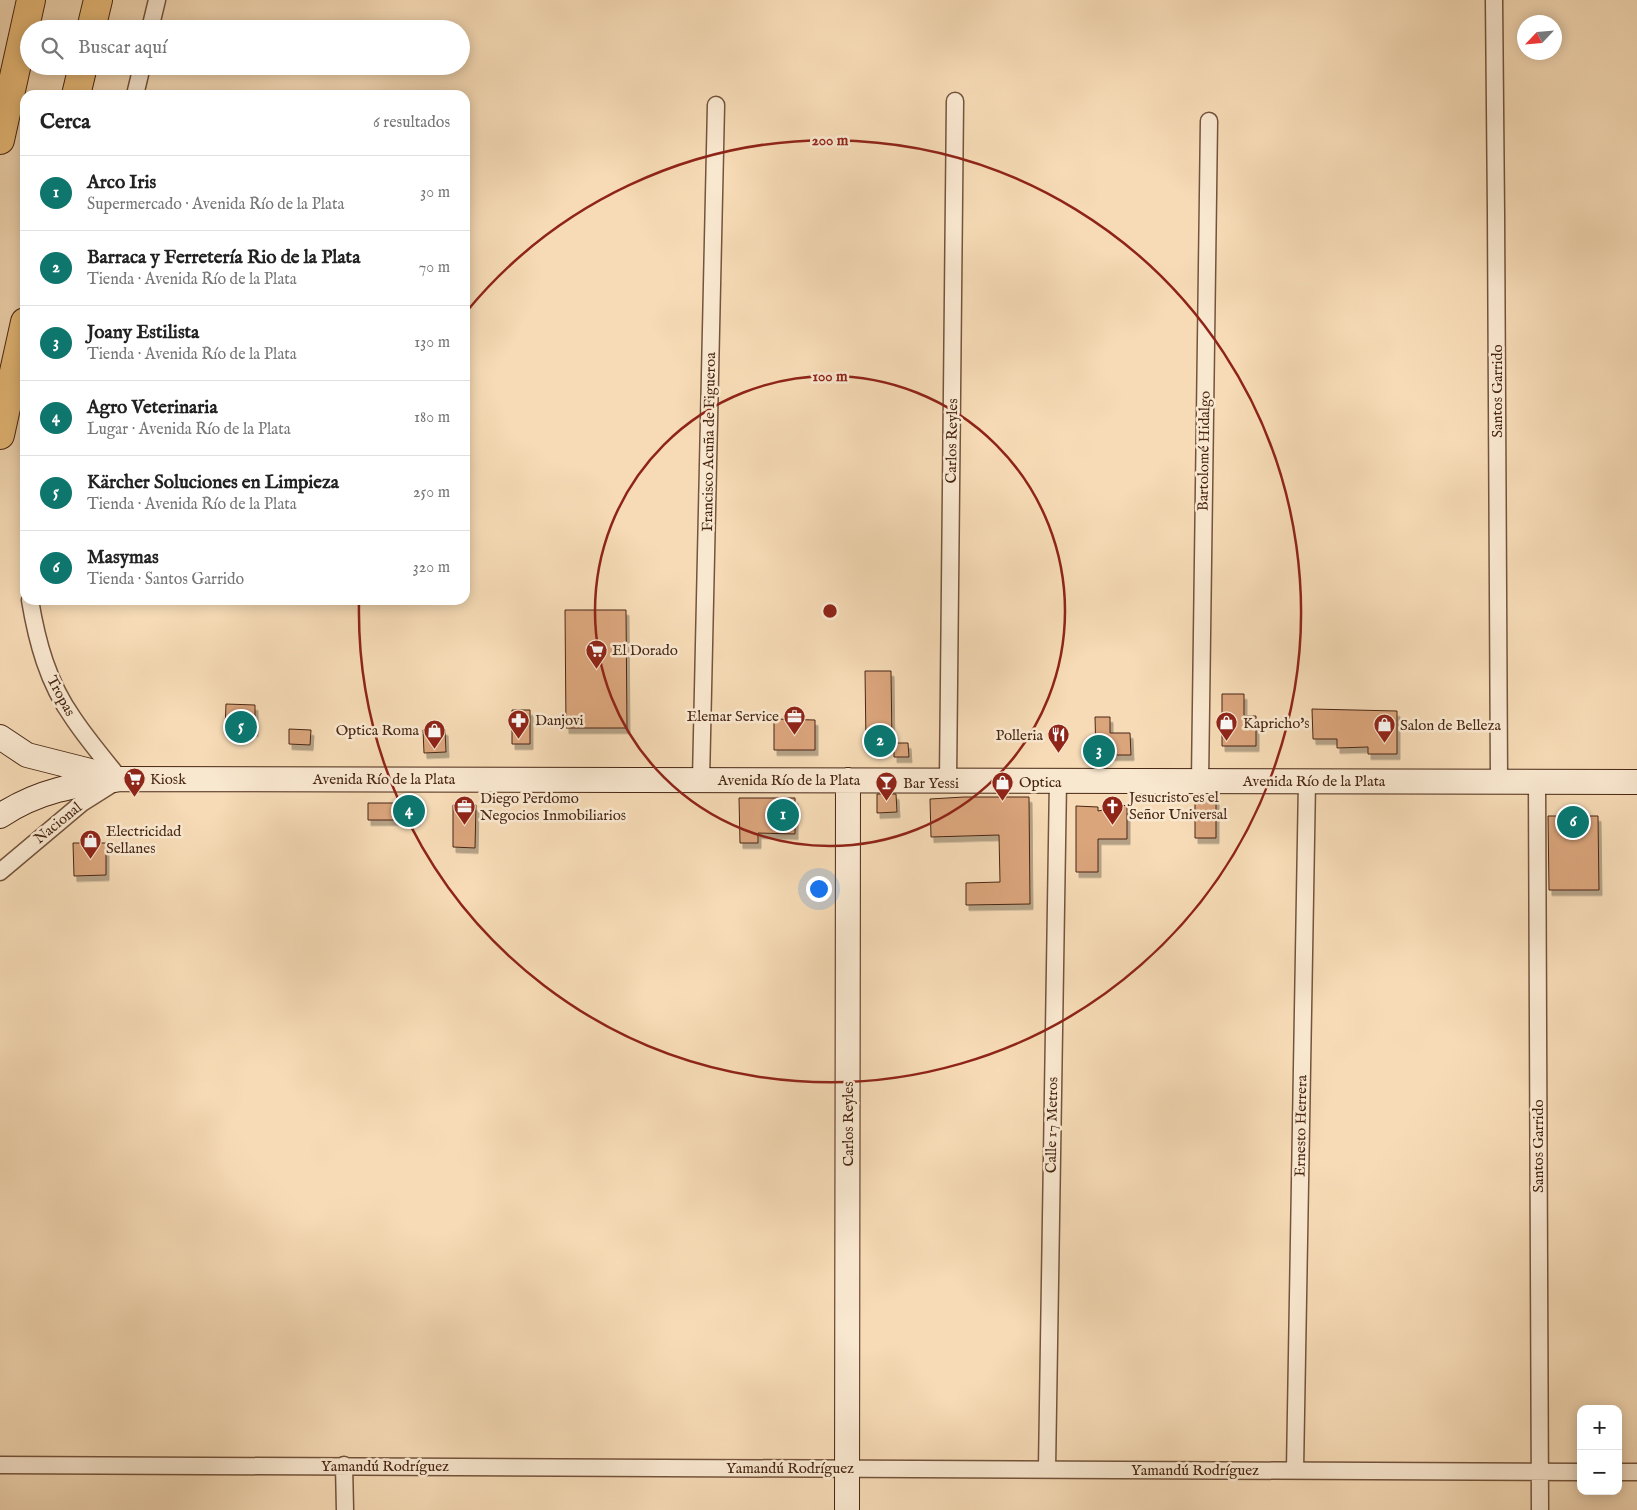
<!DOCTYPE html>
<html lang="es">
<meta charset="utf-8">
<style>
:root{--surface:#fff;--page:#f6f6f6;--text:#222;--muted:#767676;--line:#e0e0e0;--accent:#0f766e}
body{margin:0;font-family:"IM FELL English",serif;background:var(--page);color:var(--text)}
.controls{position:absolute;right:15px;bottom:15px;display:grid;overflow:hidden;border-radius:10px;box-shadow:0 2px 12px #0003}
.controls button{width:45px;height:45px;display:grid;place-items:center;padding:0;border:0;border-bottom:1px solid var(--line);background:var(--surface);color:var(--text);font:25px sans-serif}
.compass{position:absolute;left:1517px;top:15px;width:45px;height:45px;border-radius:50%;background:var(--surface);box-shadow:0 2px 12px #0003;rotate:244deg}
.you{position:absolute;left:818px;top:888px;width:18px;height:18px;margin:-12px;border:4px solid #fff;border-radius:50%;background:#1a73e8;box-shadow:0 0 0 8px #1a73e833}
.badge{display:grid;place-items:center;width:32px;height:32px;border-radius:50%;background:var(--accent);color:#fff;font-size:16px;font-weight:700}
.pin{position:absolute;translate:-50% -50%;border:2px solid #fff;box-shadow:0 1px 5px #0006}
.list{margin:0;padding:0;list-style:none}
h2{display:flex;justify-content:space-between;align-items:center;height:65px;margin:0;padding:0 20px;font-size:21px}
h2 small{font-size:16px;font-weight:400;color:var(--muted)}
.list li{display:grid;grid-template-columns:32px 1fr auto;gap:15px;align-items:center;box-sizing:border-box;height:75px;padding:0 20px;border-top:1px solid var(--line)}
.list b{display:block;font-size:19px;white-space:nowrap}
.list p{margin:0;font-size:16px;white-space:nowrap;color:var(--muted)}
.list em{font-size:16px;font-style:normal;color:var(--muted)}
.icon{flex:none;width:28px;height:28px;fill:none;stroke:currentColor;stroke-width:2;stroke-linecap:round;stroke-linejoin:round}
.map{position:relative;flex:none;width:1637px;height:1510px;overflow:hidden}
.search{position:absolute;background:var(--surface);box-shadow:0 2px 12px #0003;left:20px;top:20px;width:450px;height:55px;display:flex;align-items:center;gap:12px;box-sizing:border-box;padding:0 18px;border-radius:28px;color:var(--muted);font-size:19px}
.panel{position:absolute;background:var(--surface);box-shadow:0 2px 12px #0003;left:20px;top:90px;width:450px;height:515px;border-radius:15px}
.map>svg:first-child{display:block}
.building{fill:#dba57c;stroke:#482714;filter:url(#shadow)}
.lines{fill:none;stroke-linecap:round;stroke-linejoin:round}
.street-casing{stroke:#74543c;stroke-width:19}
.secondary-casing{stroke:#482714;stroke-width:26}
.highway-casing{stroke:#482714;stroke-width:30}
.street{stroke:#f9e8d0;stroke-width:16}
.secondary{stroke:#f9e8d0;stroke-width:24}
.highway{stroke:#ebbe7b;stroke-width:28}
.ring{fill:none;stroke:#8f2418;stroke-width:2.5}
.labels{text-anchor:middle;dominant-baseline:central;stroke-width:5;stroke-linejoin:round;paint-order:stroke}
.street-label{font-size:15px;fill:#482714;stroke:#f9e8d0}
.poi-label{font-size:15px;fill:#482714;stroke:#f9e8d0;text-anchor:start}
.centre{fill:#8f2418;stroke:#f9e8d0;stroke-width:2.5}
.ring-label{font-size:15px;text-anchor:middle;font-weight:bold;fill:#8f2418;stroke:#f9e8d0;stroke-width:5;stroke-linejoin:round;paint-order:stroke}
</style>
<div class="map">
<svg width="1637" height="1510" viewBox="0 0 1637 1510">
<defs>
<filter id="shadow"><feDropShadow dx="3" dy="5.5" stdDeviation="0" flood-color="#0004"/></filter>
</defs>
<rect width="100%" height="100%" fill="#f6dbb6"/>
<filter id="stains"><feTurbulence type="fractalNoise" baseFrequency=".004" numOctaves="4"/><feColorMatrix values="0 0 0 0 .2 0 0 0 0 .09 0 0 0 0 .02 0 0 0 .5 -.17"/></filter>
<radialGradient id="worn" r=".72"><stop offset=".6" stop-color="#630" stop-opacity="0"/><stop offset="1" stop-color="#630" stop-opacity=".3"/></radialGradient>
<!-- building -->
<path class="building" d="M565,610h61l1,118h-61z
M865,671h26l1,73h-26z
M1222,694h22v22h12v30h-34z
M226,704l29,1v26l-30,-1z
M1312,709l85,2v43h-29v-7l-31,1v-9h-24z
M512,710h18v34h-18z
M1095,717h15v16h20l1,22h-35z
M774,719l41,1v30h-41z
M289,729l22,1 -1,15 -21,-1z
M423,730h22l1,22 -22,1z
M894,743h14l1,14h-15z
M877,794h19l1,18 -20,1z
M964,797h65l1,107 -64,1v-22l34,-1 -1,-47 -68,2 -1,-38z
M739,798h56v36l-37,-1v10h-18z
M1195,799h21v39h-21z
M368,803h48l1,17h-49z
M453,805h23l-1,43 -22,-1z
M1127,805v34h-29v33h-22v-66l22,1v4z
M1548,816h50l1,74h-50z
M73,843h33v32l-32,1z"/>
<g class="lines">
<defs>
<path id="street" d="M1494,0l2,213 3,568
M150,29l7,-29
M135,95l7,-29
M701,780l15,-675
M948,780l7,-679
M1200,781l9,-660
M1537,782l3,728
M0,872l82,-69 38,-24c-16,-20 -33,-40 -47,-61 -25,-35 -36,-76 -43,-118
M0,1465l1581,7
M344,1465l1,45
M1047,1469l11,-689
M1295,1470l12,-689
M1618,1472h19"/>
<path id="secondary" d="M0,737l27,18 79,20
M0,816c39,-26 75,-31 120,-37l1517,3
M847,1510l1,-730"/>
<path id="highway" d="M91,29l7,-29
M76,95l7,-29
M0,140l31,-140
M0,435l25,-113"/>
</defs>
<!-- street casing -->
<use href="#street" class="street-casing"/>
<!-- secondary casing -->
<use href="#secondary" class="secondary-casing"/>
<!-- highway casing -->
<use href="#highway" class="highway-casing"/>
<!-- street -->
<use href="#street" class="street"/>
<!-- secondary -->
<use href="#secondary" class="secondary"/>
<!-- highway -->
<use href="#highway" class="highway"/>
</g>
<!-- distance rings -->
<g class="ring">
<circle cx="830" cy="611" r="235"/>
<path d="M467 311A471 471 0 1 1 359 603"/>
</g>
<!-- icons -->
<defs>
<symbol id="supermarket-pin" viewBox="-11 -11 22 30"><path d="M0 17L-7.5 6A9.5 9.5 0 1 1 7.5 6Z" fill="#8f2418" stroke="#f9e8d0"/><path d="M-6-5.5h2.5l.6 2H6L4.5 2H-2.5L-4.4-4H-6ZM-1.5 3.2a1.3 1.3 0 1 0 .1 0ZM3 3.2a1.3 1.3 0 1 0 .1 0Z" fill="#fff"/></symbol>
<symbol id="office-pin" viewBox="-11 -11 22 30"><path d="M0 17L-7.5 6A9.5 9.5 0 1 1 7.5 6Z" fill="#8f2418" stroke="#f9e8d0"/><path d="M-6-3h4V-5.5h4V-3h4V5H-6ZM-1-4.5V-3h2v-1.5ZM-6 0V1H6V0Z" fill="#fff"/></symbol>
<symbol id="pharmacy-pin" viewBox="-11 -11 22 30"><path d="M0 17L-7.5 6A9.5 9.5 0 1 1 7.5 6Z" fill="#8f2418" stroke="#f9e8d0"/><path d="M-2-6h4v4h4v4h-4v4h-4v-4h-4v-4h4Z" fill="#fff"/></symbol>
<symbol id="shop-pin" viewBox="-11 -11 22 30"><path d="M0 17L-7.5 6A9.5 9.5 0 1 1 7.5 6Z" fill="#8f2418" stroke="#f9e8d0"/><path d="M-5-2.5h2.3a2.7 3.5 0 0 1 5.4 0H5L5.5 6h-11ZM-1.5-2.5h3a1.5 2.3 0 0 0-3 0Z" fill="#fff"/></symbol>
<symbol id="restaurant-pin" viewBox="-11 -11 22 30"><path d="M0 17L-7.5 6A9.5 9.5 0 1 1 7.5 6Z" fill="#8f2418" stroke="#f9e8d0"/><path d="M-5-6h1v4h1v-4h1v4h1v-4h1v5L-1.5 .5V6h-2V.5L-5-1ZM5-6V6H3V1.5H1.5Q1.5-4 5-6Z" fill="#fff"/></symbol>
<symbol id="bar-pin" viewBox="-11 -11 22 30"><path d="M0 17L-7.5 6A9.5 9.5 0 1 1 7.5 6Z" fill="#8f2418" stroke="#f9e8d0"/><path d="M-6-5H6L.8 .8V4.5H3.5V6h-7V4.5H-.8V.8Z" fill="#fff"/></symbol>
<symbol id="church-pin" viewBox="-11 -11 22 30"><path d="M0 17L-7.5 6A9.5 9.5 0 1 1 7.5 6Z" fill="#8f2418" stroke="#f9e8d0"/><path d="M-1.2-6h2.4v3.5h3.3v2.4h-3.3V6h-2.4V-.1h-3.3v-2.4h3.3Z" fill="#fff"/></symbol>
</defs>
<g fill-rule="evenodd">
<use href="#supermarket-pin" x="584" y="638" width="25" height="34"/>
<use href="#office-pin" x="782" y="704" width="25" height="34"/>
<use href="#pharmacy-pin" x="506" y="708" width="25" height="34"/>
<use href="#shop-pin" x="1214" y="710" width="25" height="34"/>
<use href="#shop-pin" x="1372" y="712" width="25" height="34"/>
<use href="#shop-pin" x="422" y="718" width="25" height="34"/>
<use href="#restaurant-pin" x="1046" y="722" width="25" height="34"/>
<use href="#supermarket-pin" x="122" y="766" width="25" height="34"/>
<use href="#shop-pin" x="990" y="770" width="25" height="34"/>
<use href="#bar-pin" x="874" y="770" width="25" height="34"/>
<use href="#church-pin" x="1100" y="794" width="25" height="34"/>
<use href="#office-pin" x="452" y="794" width="25" height="34"/>
<use href="#shop-pin" x="78" y="828" width="25" height="34"/>
</g>
<g class="labels">
<!-- street labels -->
<g class="street-label">
<text transform="translate(1497 391) rotate(-90)">Santos Garrido</text>
<text transform="translate(952 441) rotate(-89)">Carlos Reyles</text>
<text transform="translate(709 442) rotate(-89)">Francisco Acuña de Figueroa</text>
<text transform="translate(1204 451) rotate(-89)">Bartolomé Hidalgo</text>
<text transform="translate(61 696) rotate(62)">Tropas</text>
<text x="384" y="779">Avenida Río de la Plata</text>
<text x="789" y="780">Avenida Río de la Plata</text>
<text x="1314" y="781">Avenida Río de la Plata</text>
<text transform="translate(58 823) rotate(-39)">Nacional</text>
<text transform="translate(848 1124) rotate(-90)">Carlos Reyles</text>
<text transform="translate(1052 1125) rotate(-89)">Calle 17 Metros</text>
<text transform="translate(1301 1126) rotate(-89)">Ernesto Herrera</text>
<text transform="translate(1538 1146) rotate(-90)">Santos Garrido</text>
<text x="385" y="1466">Yamandú Rodríguez</text>
<text x="790" y="1468">Yamandú Rodríguez</text>
<text x="1195" y="1470">Yamandú Rodríguez</text>
</g>
<!-- poi labels -->
<g class="poi-label">
<text x="612" y="650">El Dorado</text>
<text x="779" y="716" text-anchor="end">Elemar Service</text>
<text x="535" y="720">Danjovi</text>
<text x="1243" y="723">Kapricho's</text>
<text x="1400" y="725">Salon de Belleza</text>
<text x="419" y="730" text-anchor="end">Optica Roma</text>
<text x="1043" y="735" text-anchor="end">Polleria</text>
<text x="150" y="779">Kiosk</text>
<text x="1019" y="782">Optica</text>
<text x="903" y="783">Bar Yessi</text>
<text x="1129" y="797">Jesucristo es el<tspan x="1129" dy="17">Señor Universal</tspan></text>
<text x="480" y="798">Diego Perdomo<tspan x="480" dy="17">Negocios Inmobiliarios</tspan></text>
<text x="106" y="831">Electricidad<tspan x="106" dy="17">Sellanes</tspan></text>
</g>
</g>
<circle cx="830" cy="611" r="8" class="centre"/>
<g class="ring-label">
<text x="830" y="145">200 m</text>
<text x="830" y="381">100 m</text>
</g>
<rect width="100%" height="100%" filter="url(#stains)"/>
<rect width="100%" height="100%" fill="url(#worn)"/>
</svg>
<div class="controls">
<button>+</button>
<button>−</button>
</div>
<svg class="compass" viewBox="-18 -18 36 36"><path d="M0-13l5 13h-10z" fill="#e53935"/><path d="M0 13l5-13h-10z" fill="#767676"/></svg>
<div class="you"></div>
<div class="pin badge" style="left:783px;top:815px">1</div>
<div class="pin badge" style="left:880px;top:741px">2</div>
<div class="pin badge" style="left:1099px;top:751px">3</div>
<div class="pin badge" style="left:409px;top:811px">4</div>
<div class="pin badge" style="left:241px;top:727px">5</div>
<div class="pin badge" style="left:1573px;top:822px">6</div>
<div class="search"><svg class="icon" aria-label="search" viewBox="0 0 24 24"><circle cx="10" cy="10" r="6"/><path d="M15 15l6 6"/></svg>Buscar aquí</div>
<section class="panel">
<h2>Cerca<small>6 resultados</small></h2>
<ul class="list">
<li><span class="badge">1</span><div><b>Arco Iris</b><p>Supermercado · Avenida Río de la Plata</p></div><em>30 m</em></li>
<li><span class="badge">2</span><div><b>Barraca y Ferretería Rio de la Plata</b><p>Tienda · Avenida Río de la Plata</p></div><em>70 m</em></li>
<li><span class="badge">3</span><div><b>Joany Estilista</b><p>Tienda · Avenida Río de la Plata</p></div><em>130 m</em></li>
<li><span class="badge">4</span><div><b>Agro Veterinaria</b><p>Lugar · Avenida Río de la Plata</p></div><em>180 m</em></li>
<li><span class="badge">5</span><div><b>Kärcher Soluciones en Limpieza</b><p>Tienda · Avenida Río de la Plata</p></div><em>250 m</em></li>
<li><span class="badge">6</span><div><b>Masymas</b><p>Tienda · Santos Garrido</p></div><em>320 m</em></li>
</ul>
</section>
</div>
